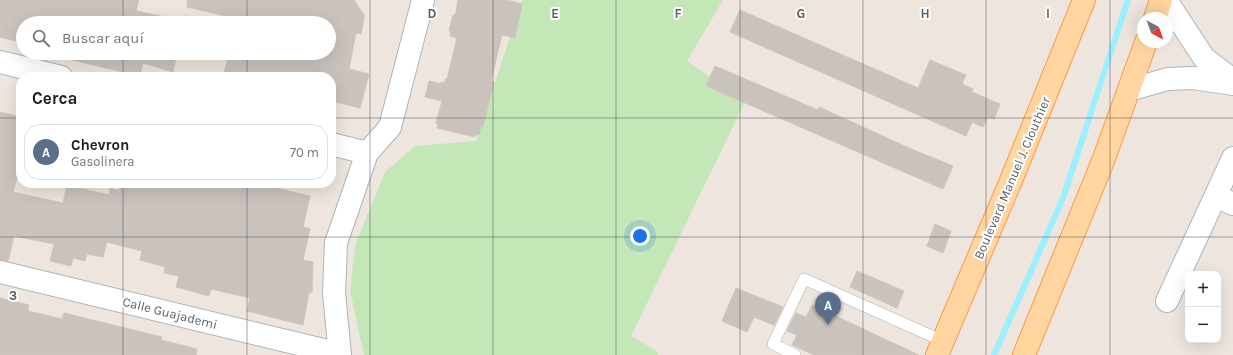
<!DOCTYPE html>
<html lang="es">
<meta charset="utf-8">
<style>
:root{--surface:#fff;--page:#f6f6f6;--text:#202124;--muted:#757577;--line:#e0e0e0;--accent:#fa1743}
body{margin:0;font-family:Karla,sans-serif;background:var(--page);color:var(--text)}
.controls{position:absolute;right:12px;bottom:12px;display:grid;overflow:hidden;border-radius:8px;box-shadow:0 4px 16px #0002}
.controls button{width:36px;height:36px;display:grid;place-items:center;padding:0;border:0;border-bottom:1px solid var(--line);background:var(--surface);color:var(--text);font:20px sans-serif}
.compass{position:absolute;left:1137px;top:12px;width:36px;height:36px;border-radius:50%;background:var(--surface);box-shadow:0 4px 16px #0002;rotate:139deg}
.you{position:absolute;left:640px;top:236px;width:14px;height:14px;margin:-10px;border:3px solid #fff;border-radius:50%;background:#1a73e8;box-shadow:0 0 0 6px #1a73e833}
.badge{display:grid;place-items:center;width:26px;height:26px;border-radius:50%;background:var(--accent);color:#fff;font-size:13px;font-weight:700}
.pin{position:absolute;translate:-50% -33px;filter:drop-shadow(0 1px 2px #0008)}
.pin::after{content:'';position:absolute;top:21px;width:14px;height:12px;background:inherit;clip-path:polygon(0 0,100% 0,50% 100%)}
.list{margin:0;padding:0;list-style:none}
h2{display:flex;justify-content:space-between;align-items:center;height:52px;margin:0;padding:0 16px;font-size:17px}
h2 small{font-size:13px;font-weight:400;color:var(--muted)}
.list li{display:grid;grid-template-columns:26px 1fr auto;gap:12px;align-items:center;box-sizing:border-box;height:56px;margin:0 8px 8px;padding:0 8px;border:1px solid var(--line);border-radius:16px}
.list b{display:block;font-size:15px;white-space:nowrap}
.list p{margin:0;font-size:13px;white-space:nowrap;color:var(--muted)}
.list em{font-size:13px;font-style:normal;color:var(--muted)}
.icon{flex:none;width:22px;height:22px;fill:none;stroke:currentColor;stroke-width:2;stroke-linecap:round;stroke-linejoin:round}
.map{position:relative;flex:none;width:1233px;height:355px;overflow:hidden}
.search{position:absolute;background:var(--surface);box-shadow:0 4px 16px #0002;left:16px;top:16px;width:320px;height:44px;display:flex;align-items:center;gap:10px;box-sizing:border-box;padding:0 14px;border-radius:22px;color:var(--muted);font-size:15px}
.panel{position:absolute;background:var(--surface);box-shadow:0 4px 16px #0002;left:16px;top:72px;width:320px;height:116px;border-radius:16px}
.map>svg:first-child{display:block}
.green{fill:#c4e7b7}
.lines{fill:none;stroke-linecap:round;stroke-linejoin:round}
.stream{stroke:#9befff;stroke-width:6}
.building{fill:#c9c2bd;stroke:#d1c5bc}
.lane-casing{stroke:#afb5b8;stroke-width:12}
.street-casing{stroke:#afb5b8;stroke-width:24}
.primary-casing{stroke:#ff9844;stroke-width:24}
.lane{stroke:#fff;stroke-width:11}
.street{stroke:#fff;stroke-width:22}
.primary{stroke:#ffd6a0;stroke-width:22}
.grid{fill:none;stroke:#575e61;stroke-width:1;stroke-opacity:0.55}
.labels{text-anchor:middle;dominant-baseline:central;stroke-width:4;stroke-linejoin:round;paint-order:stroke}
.street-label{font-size:13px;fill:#575e61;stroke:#fff}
.grid-label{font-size:13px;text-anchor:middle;font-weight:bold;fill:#575e61;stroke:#fff;stroke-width:4;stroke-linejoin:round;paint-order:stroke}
</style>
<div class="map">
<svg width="1233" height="355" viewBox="0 0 1233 355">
<rect width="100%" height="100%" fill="#ede5de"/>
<!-- green -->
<path class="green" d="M522,0h201l-36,61 58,41 -114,234 27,16v3h-294l-14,-65 6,-47 29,-71 30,-26 61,-5z"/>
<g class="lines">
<!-- stream -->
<path class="stream" d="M994,355l69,-157 65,-198"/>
</g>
<!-- building -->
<path class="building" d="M0,0h139l-3,11 49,10 -1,2h-161v20l-23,-6z
M187,0h167l10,15v3l-3,16 -5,-1 -7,36 20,5 -9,34 -29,-7v-24h-108l6,-24h100v-30h-91l1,-4 -52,-12z
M458,0h49l15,4 -7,34 -13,-3 -11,46 3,1 -11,45 -2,-1 -2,9 -3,-1 -1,3 -38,-9 1,-4 -2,-1 6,-22 -17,-4 4,-16 12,3v-2l4,1v-4h2l10,-41 -7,-2 1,-5h-2l4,-16 1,1 2,-4z
M740,10l178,78 12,-28 36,15 -4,9 11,5 -1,3 28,12 -6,15 -6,-2 -5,10 -11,-5 -6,14 -236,-104z
M73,53h104l-4,19 -30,-9 -3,13 -68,-16z
M715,66l103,44 1,-3 90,41 44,18 -10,23 -237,-103z
M0,112l21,5v45l-8,30 50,11 4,-18 42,10 1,-7 9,3 1,-8h158l-2,5 34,8 -7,31 7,2 -7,31 10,2 -1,31 -3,-1 -6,33 -56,-14 3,-13 -39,-9 -2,7 -33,-9 3,-11 -15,-3 1,-6 -25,-7 2,-9 -35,-9 -4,15 -16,-3 -2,7 -12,-3 -2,8 -21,-5 4,-17 -40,-8 -6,25 -8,-1z
M935,224l16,7 -8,22 -16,-7z
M857,271l47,20 -7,17 -47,-21z
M736,288l47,19 -9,18 -20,-8 -7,15 -25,-11z
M0,298l29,7 -1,6 34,8 2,-6 98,24 -1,3 36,9 -1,6h-196z
M812,305l107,50h-105l-22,-10 5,-10 -10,-4 9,-18 10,4z"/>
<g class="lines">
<defs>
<path id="lane" d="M795,355l-22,-11 31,-65 139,62"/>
<path id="street" d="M1166,0l38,58 29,22
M0,62l61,15
M1129,90l39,-11 25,-1 40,6
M331,144l36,9
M1216,196l17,8
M0,272l340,82
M1167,301l66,-143
M340,355l-6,-62 2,-50 31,-90 23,-26 33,-127"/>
<path id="primary" d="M1155,18l6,-18
M937,355l73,-172 74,-183
M1024,355l79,-194 43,-119"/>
</defs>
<!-- lane casing -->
<use href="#lane" class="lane-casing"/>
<!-- street casing -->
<use href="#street" class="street-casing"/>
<!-- primary casing -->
<use href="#primary" class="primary-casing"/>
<!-- lane -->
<use href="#lane" class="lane"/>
<!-- street -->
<use href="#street" class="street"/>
<!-- primary -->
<use href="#primary" class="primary"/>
</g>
<!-- grid -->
<path class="grid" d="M123,0v23M247,0v23M370,0v355M493,0v355M616,0v355M740,0v355M863,0v355M986,0v355M1110,0v355M123,53v24M247,53v24M0,118h21M331,118h902M123,183v172M247,183v172M0,237h1233"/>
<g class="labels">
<!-- street labels -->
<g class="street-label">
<text transform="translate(1012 178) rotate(-67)">Boulevard Manuel J. Clouthier</text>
<text transform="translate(170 313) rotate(14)">Calle Guajademi</text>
</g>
</g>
<g class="grid-label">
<text x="432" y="18">D</text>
<text x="555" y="18">E</text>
<text x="678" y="18">F</text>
<text x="801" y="18">G</text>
<text x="925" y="18">H</text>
<text x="1048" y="18">I</text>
<text x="13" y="300">3</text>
</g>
</svg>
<div class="controls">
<button>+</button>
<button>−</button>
</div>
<svg class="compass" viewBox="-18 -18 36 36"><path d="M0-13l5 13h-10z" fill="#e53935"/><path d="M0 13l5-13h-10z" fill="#757577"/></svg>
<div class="you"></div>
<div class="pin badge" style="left:828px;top:325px;background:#5c6f8a">A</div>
<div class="search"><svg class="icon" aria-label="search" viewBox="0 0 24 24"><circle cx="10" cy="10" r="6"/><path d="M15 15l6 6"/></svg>Buscar aquí</div>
<section class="panel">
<h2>Cerca<small></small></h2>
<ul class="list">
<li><span class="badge" style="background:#5c6f8a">A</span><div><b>Chevron</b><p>Gasolinera</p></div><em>70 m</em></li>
</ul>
</section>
</div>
